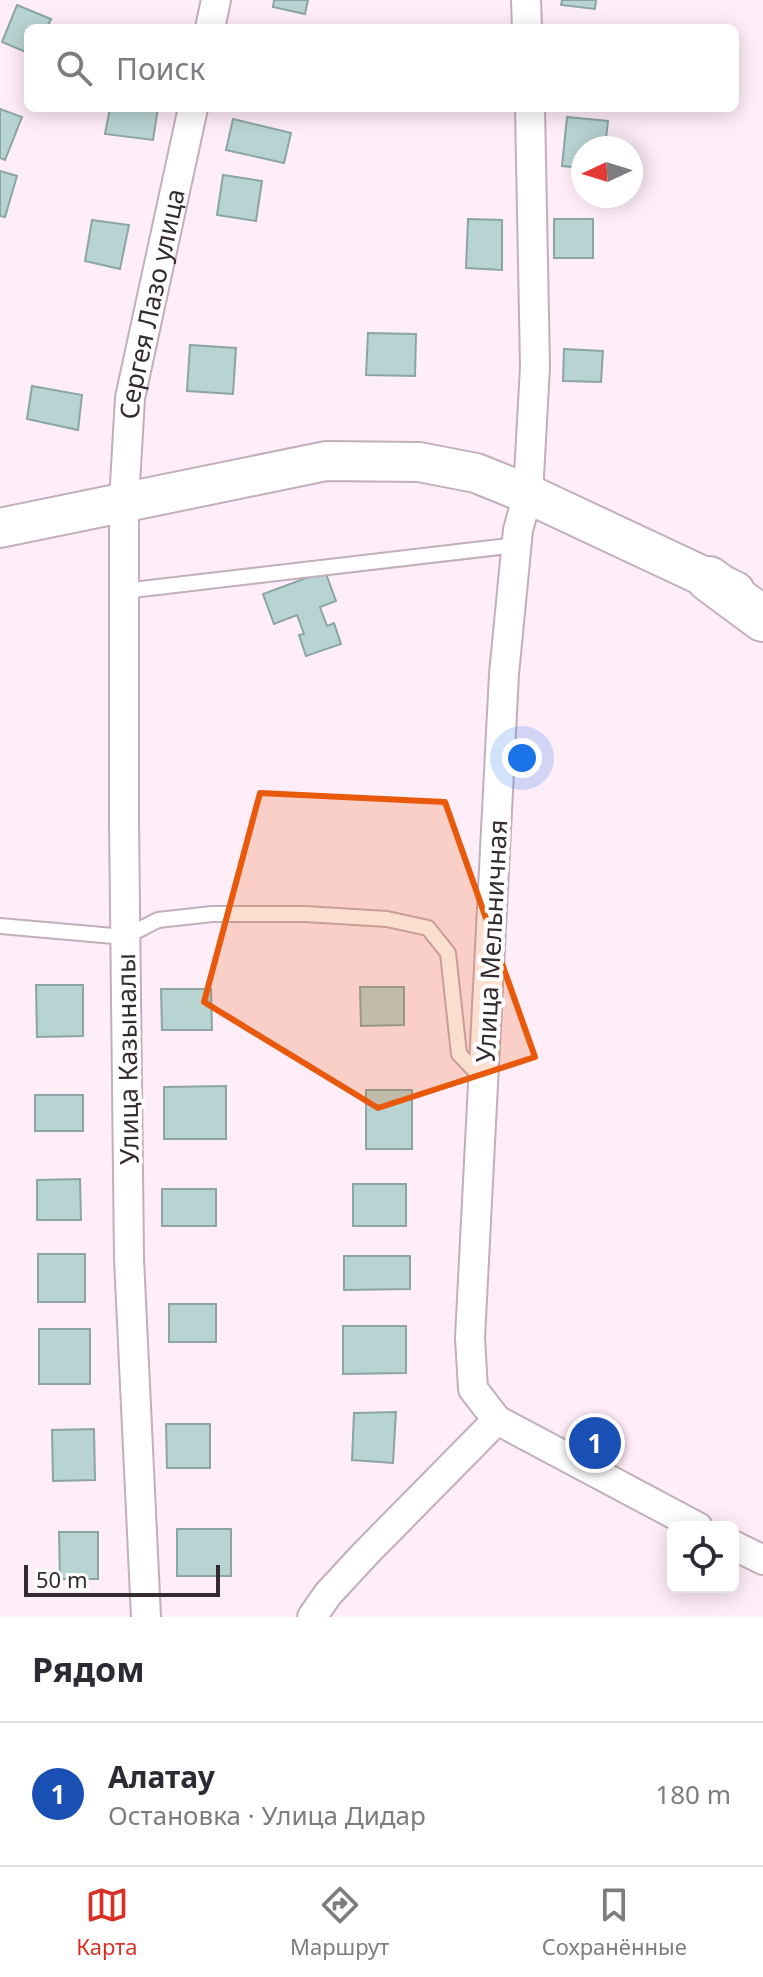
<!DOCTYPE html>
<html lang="ru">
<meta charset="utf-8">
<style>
:root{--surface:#fff;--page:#f7f7f7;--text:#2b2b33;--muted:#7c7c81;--line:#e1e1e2;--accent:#d93025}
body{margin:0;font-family:"Noto Sans",sans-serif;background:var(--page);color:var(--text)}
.controls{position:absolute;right:24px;bottom:24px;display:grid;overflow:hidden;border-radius:12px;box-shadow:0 4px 20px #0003}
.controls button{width:72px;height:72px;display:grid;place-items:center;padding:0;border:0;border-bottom:2px solid var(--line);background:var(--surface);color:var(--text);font:40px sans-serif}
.compass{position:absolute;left:571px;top:136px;width:72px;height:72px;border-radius:50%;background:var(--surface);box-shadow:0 4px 20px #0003;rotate:266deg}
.scale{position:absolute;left:24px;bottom:20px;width:196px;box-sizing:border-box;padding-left:8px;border:4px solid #332b30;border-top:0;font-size:22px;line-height:28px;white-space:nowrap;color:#332b30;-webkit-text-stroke:6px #fff;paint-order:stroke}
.you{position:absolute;left:522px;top:758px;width:28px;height:28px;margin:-20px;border:6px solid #fff;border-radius:50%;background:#1a73e8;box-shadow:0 0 0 12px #1a73e833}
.badge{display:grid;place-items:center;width:52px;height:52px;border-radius:50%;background:var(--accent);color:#fff;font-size:26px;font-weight:700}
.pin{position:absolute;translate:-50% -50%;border:4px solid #fff;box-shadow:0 2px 8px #0006}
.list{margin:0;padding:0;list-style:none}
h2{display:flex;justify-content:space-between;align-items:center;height:104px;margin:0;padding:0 32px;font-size:34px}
h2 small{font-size:26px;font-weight:400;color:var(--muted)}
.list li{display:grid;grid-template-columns:52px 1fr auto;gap:24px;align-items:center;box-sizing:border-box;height:144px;padding:0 32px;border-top:2px solid var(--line)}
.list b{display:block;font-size:30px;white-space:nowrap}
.list p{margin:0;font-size:26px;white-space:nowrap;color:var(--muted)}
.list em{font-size:26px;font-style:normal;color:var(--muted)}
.icon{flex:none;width:44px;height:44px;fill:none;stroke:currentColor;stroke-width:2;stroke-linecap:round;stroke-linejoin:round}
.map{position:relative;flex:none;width:763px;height:1617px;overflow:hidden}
.search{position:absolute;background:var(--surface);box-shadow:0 4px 20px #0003;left:24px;right:24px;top:24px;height:88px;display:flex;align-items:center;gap:20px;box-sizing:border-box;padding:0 28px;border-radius:12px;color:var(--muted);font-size:30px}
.sheet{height:248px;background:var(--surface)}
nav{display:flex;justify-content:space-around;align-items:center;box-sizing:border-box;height:112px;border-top:2px solid var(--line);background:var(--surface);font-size:22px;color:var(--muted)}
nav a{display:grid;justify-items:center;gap:4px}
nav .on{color:var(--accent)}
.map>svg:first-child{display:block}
.building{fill:#b8d4d2;stroke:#8aa5a3;stroke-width:2}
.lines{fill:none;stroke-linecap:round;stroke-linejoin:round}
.lane-casing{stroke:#c3aebb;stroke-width:18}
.street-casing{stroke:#c3aebb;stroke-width:32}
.secondary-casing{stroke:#c3aebb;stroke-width:42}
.highway-casing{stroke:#c3aebb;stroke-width:48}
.lane{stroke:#fff;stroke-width:14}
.street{stroke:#fff;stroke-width:28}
.secondary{stroke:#fff;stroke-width:38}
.highway{stroke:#fff;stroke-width:44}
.marked{fill:#e8590c;fill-opacity:0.2;stroke:#e8590c;stroke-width:6;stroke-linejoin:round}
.labels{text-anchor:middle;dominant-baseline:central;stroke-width:8;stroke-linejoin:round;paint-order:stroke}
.street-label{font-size:26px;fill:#332b30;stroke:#fff}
</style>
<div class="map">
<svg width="763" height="1617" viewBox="0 0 763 1617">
<rect width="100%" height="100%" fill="#ffedf8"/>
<!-- building -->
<path class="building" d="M274,0h34l-3,14 -32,-7z
M562,0h34l-1,9 -34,-4z
M17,5l34,14 -4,9h-19v25l-26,-11z
M110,108h48l-5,32 -48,-6z
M0,109l22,8 -17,43 -5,-2z
M567,117l41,4 -3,27h-22v20l-21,-2z
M233,119l58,14 -7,30 -58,-13z
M0,171l17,5 -12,41 -5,-1z
M223,175l39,6 -6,40 -39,-6z
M468,219l34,1v50l-36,-2z
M554,219h39v39h-39z
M92,220l37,5 -9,44 -35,-8z
M368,333l48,1 -1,42 -49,-1z
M190,345l46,3 -3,46 -46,-3z
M564,349l39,2 -2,31 -38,-1z
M32,386l50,9 -4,35 -51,-11z
M325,571l11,30 -16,6 7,19 7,-3 7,21 -35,12 -7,-21 5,-1 -7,-19 -23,9 -11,-30z
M36,985h47v51l-46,1z
M360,987h44v38l-43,1z
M161,989h50l1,41h-50z
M226,1086v53h-62v-52z
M366,1090h46v59h-46z
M35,1095h48v36h-48z
M80,1179l1,41h-44v-40z
M353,1184h53v42h-53z
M162,1189h54v37h-54z
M38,1254h47v48h-47z
M344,1256h66v33l-66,1z
M169,1304h47v38h-47z
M343,1326h63v47l-63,1z
M39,1329h51v55h-51z
M396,1412l-3,51 -41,-3 2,-47z
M166,1424h44v44h-43z
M94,1429l1,51 -42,1 -1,-51z
M177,1529h54v47h-54z
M59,1532h39v47h-38z"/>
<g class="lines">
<defs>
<path id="lane" d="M124,591l393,-46
M0,926l125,11 33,-17 54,-6h93l82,5 41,9 20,25 11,101 22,23"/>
<g id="street">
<path d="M526,0l1,28"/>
<path d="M210,28l6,-28"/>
<path d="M530,108l5,259 -7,127 -10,36 -14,144 -34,664 3,51 24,31 201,107"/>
<path d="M733,1545l30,15"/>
<path id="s1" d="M146,1617l-17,-358 -5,-438v-320l6,-103 63,-290"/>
<path d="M312,1617l16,-23 38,-41 131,-133"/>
</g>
<path id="secondary" d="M0,528l326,-67 93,1 57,11 52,21 207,97"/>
<path id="highway" d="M709,579l54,40"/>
</defs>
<!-- lane casing -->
<use href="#lane" class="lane-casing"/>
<!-- street casing -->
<use href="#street" class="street-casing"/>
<!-- secondary casing -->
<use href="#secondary" class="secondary-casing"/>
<!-- highway casing -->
<use href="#highway" class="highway-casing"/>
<!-- lane -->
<use href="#lane" class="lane"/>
<!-- street -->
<use href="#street" class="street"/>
<!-- secondary -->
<use href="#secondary" class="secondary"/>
<!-- highway -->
<use href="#highway" class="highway"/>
</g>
<!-- marked area -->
<path class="marked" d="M260,793l185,9 90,255 -157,51 -174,-106z"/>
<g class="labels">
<!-- street labels -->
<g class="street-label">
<text stroke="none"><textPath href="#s1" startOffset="1316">Сергея Лазо улица</textPath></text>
<text transform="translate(491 941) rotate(-87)">Улица Мельничная</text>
<text transform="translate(127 1059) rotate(-91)">Улица Казыналы</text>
</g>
</g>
</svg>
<div class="controls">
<button><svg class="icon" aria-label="locate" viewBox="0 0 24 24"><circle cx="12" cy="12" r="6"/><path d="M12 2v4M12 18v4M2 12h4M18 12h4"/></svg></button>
</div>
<svg class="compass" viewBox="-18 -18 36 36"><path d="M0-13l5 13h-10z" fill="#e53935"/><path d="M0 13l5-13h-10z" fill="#7c7c81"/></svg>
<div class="scale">50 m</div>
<div class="you"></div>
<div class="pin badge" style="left:595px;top:1443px;background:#1a4fb4">1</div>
<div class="search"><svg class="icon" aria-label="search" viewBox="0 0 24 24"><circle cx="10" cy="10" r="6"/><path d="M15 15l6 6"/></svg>Поиск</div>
</div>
<section class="sheet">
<h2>Рядом<small></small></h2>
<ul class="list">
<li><span class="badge" style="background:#1a4fb4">1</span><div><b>Алатау</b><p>Остановка · Улица Дидар</p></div><em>180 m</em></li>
</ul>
</section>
<nav>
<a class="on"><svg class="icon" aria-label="map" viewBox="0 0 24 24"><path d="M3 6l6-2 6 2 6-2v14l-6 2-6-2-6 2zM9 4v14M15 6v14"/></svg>Карта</a>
<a><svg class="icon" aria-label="directions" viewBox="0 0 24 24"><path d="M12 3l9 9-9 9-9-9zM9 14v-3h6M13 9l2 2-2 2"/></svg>Маршрут</a>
<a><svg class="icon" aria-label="saved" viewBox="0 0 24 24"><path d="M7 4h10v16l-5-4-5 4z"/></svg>Сохранённые</a>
</nav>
